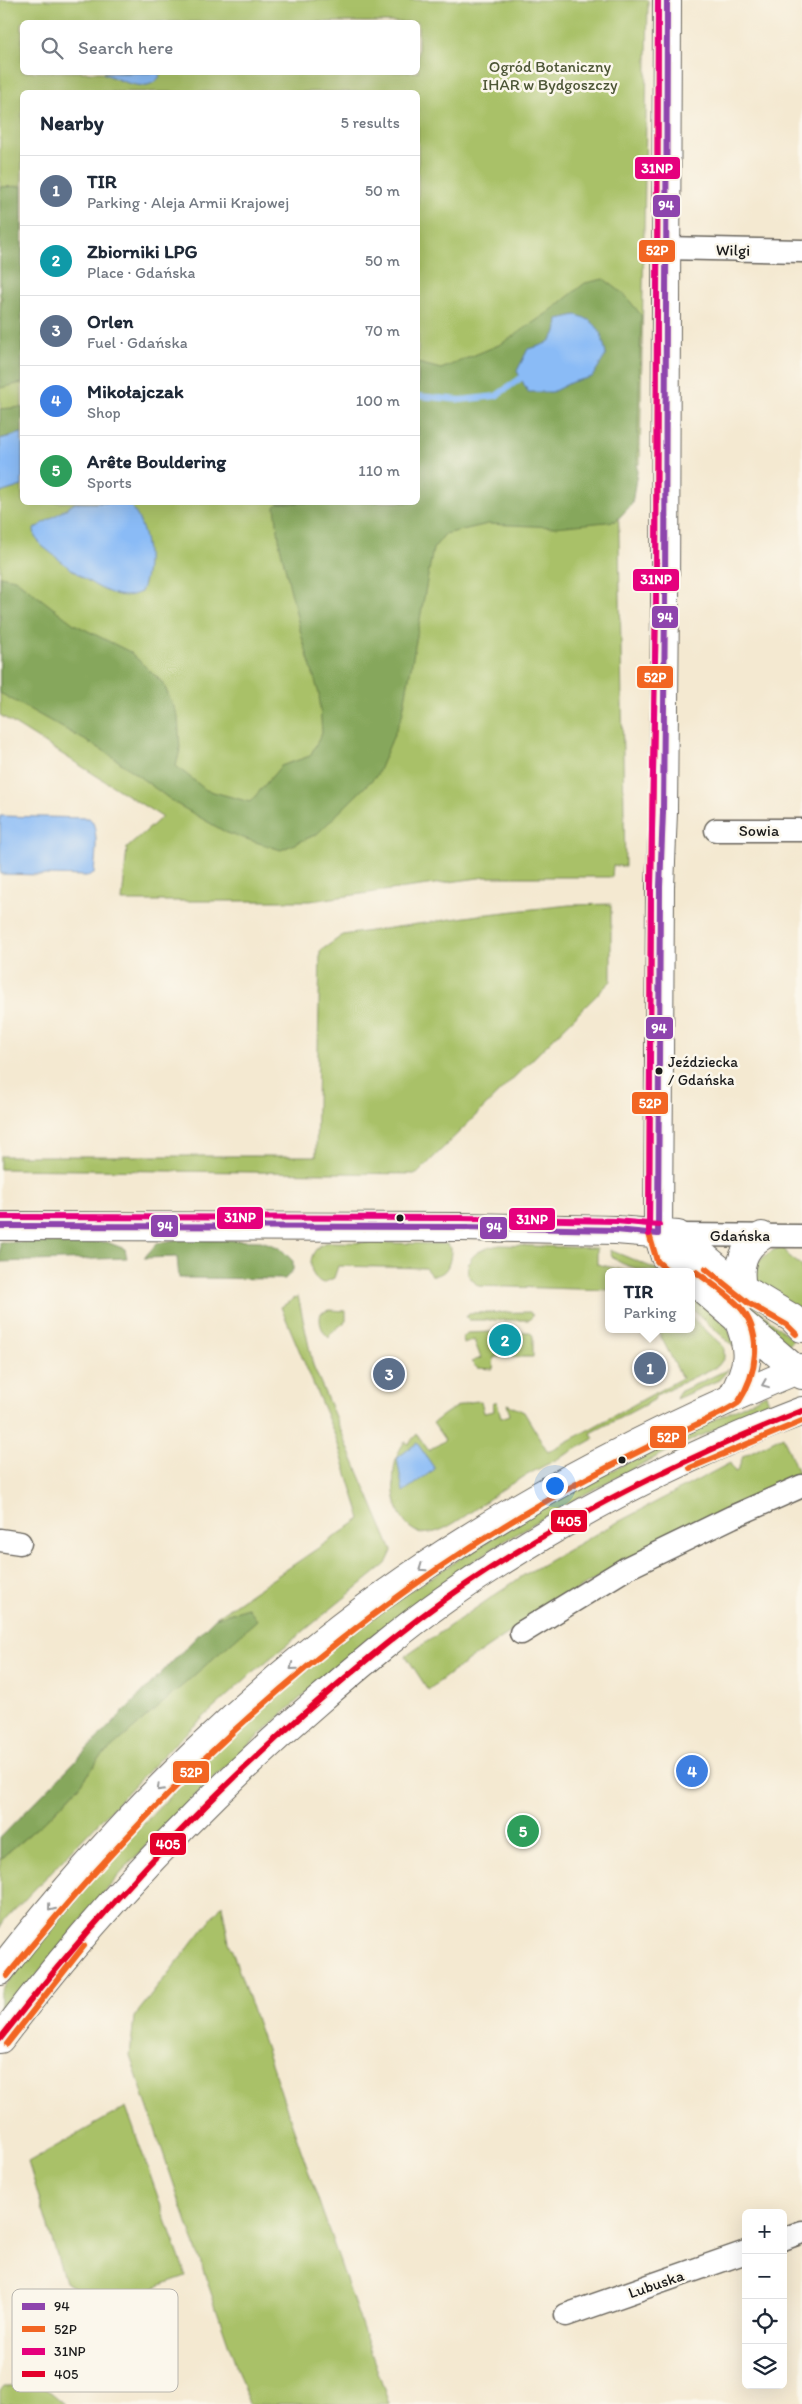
<!DOCTYPE html>
<meta charset="utf-8">
<style>
:root{--surface:#fff;--page:#f2f2f3;--text:#1f2937;--muted:#747a83;--line:#e0e1e3;--accent:#111827}
body{margin:0;font-family:Itim,sans-serif;background:var(--page);color:var(--text)}
.controls{position:absolute;right:15px;bottom:15px;display:grid;overflow:hidden;border-radius:8px;box-shadow:0 5px 20px #0002}
.controls button{width:45px;height:45px;display:grid;place-items:center;padding:0;border:0;border-bottom:1px solid var(--line);background:var(--surface);color:var(--text);font:25px sans-serif}
.you{position:absolute;left:554px;top:1485px;width:18px;height:18px;margin:-12px;border:4px solid #fff;border-radius:50%;background:#1a73e8;box-shadow:0 0 0 8px #1a73e833}
.badge{display:grid;place-items:center;width:32px;height:32px;border-radius:50%;background:var(--accent);color:#fff;font-size:16px;font-weight:700}
.pin{position:absolute;translate:-50% -50%;border:2px solid #fff;box-shadow:0 1px 5px #0006}
.popup{position:absolute;left:605px;top:1268px;width:90px;height:65px;box-sizing:border-box;display:grid;place-content:center;border-radius:8px;background:var(--surface);filter:drop-shadow(0 1px 4px #0005);font-size:16px;white-space:nowrap;color:var(--muted)}
.popup b{font-size:19px;color:var(--text)}
.popup::after{content:'';position:absolute;left:50%;top:100%;margin-left:-10px;border:10px solid transparent;border-top-color:var(--surface)}
.list{margin:0;padding:0;list-style:none}
h2{display:flex;justify-content:space-between;align-items:center;height:65px;margin:0;padding:0 20px;font-size:21px}
h2 small{font-size:16px;font-weight:400;color:var(--muted)}
.list li{display:grid;grid-template-columns:32px 1fr auto;gap:15px;align-items:center;box-sizing:border-box;height:70px;padding:0 20px;border-top:1px solid var(--line)}
.list b{display:block;font-size:19px;white-space:nowrap}
.list p{margin:0;font-size:16px;white-space:nowrap;color:var(--muted)}
.list em{font-size:16px;font-style:normal;color:var(--muted)}
.icon{flex:none;width:28px;height:28px;fill:none;stroke:currentColor;stroke-width:2;stroke-linecap:round;stroke-linejoin:round}
.map{position:relative;flex:none;width:802px;height:2404px;overflow:hidden}
.search{position:absolute;background:var(--surface);box-shadow:0 5px 20px #0002;left:20px;top:20px;width:400px;height:55px;display:flex;align-items:center;gap:12px;box-sizing:border-box;padding:0 18px;border-radius:8px;color:var(--muted);font-size:19px}
.panel{position:absolute;background:var(--surface);box-shadow:0 5px 20px #0002;left:20px;top:90px;width:400px;height:415px;border-radius:8px}
.map>svg:first-child{display:block}
.green{fill:#a9c167;stroke:#626e42;fill-rule:evenodd}
.forest{fill:#86a75c;stroke:#51623c}
.water{fill:#8abbf6;stroke:#536c89}
.lines{fill:none;stroke-linecap:round;stroke-linejoin:round}
.stream{stroke:#8abbf6;stroke-width:6}
.street-casing{stroke:#68645b;stroke-width:25}
.secondary-casing{stroke:#68645b;stroke-width:30}
.primary-casing{stroke:#68645b;stroke-width:30}
.street{stroke:#fff;stroke-width:22}
.secondary{stroke:#fff;stroke-width:28}
.primary{stroke:#fff;stroke-width:28}
.bus-1-casing{stroke:#fbf7ec;stroke-width:10}
.bus-2-casing{stroke:#fbf7ec;stroke-width:10}
.bus-3-casing{stroke:#fbf7ec;stroke-width:10}
.bus-4-casing{stroke:#fbf7ec;stroke-width:10}
.bus-1{stroke:#8e44ad;stroke-width:6}
.bus-2{stroke:#f26522;stroke-width:6}
.bus-3{stroke:#e5007d;stroke-width:6}
.bus-4{stroke:#e4002b;stroke-width:6}
.oneway{stroke:#999}
.bus-dot{fill:#1c1c1c;stroke:#fbf7ec;stroke-width:2}
.labels{text-anchor:middle;dominant-baseline:central;stroke-width:5;stroke-linejoin:round;paint-order:stroke}
.bus-label{font-size:15px;fill:#1c1c1c;stroke:#fbf7ec;text-anchor:start}
.park-label{font-size:16px;fill:#4d5636;stroke:#fbf7ec}
.street-label{font-size:16px;fill:#1c1c1c;stroke:#fbf7ec}
.key{fill:#fbf7ec;stroke:#b8b5ae;stroke-width:1}
.key-label{font-size:14px;fill:#1c1c1c}
.line-badge{stroke:#fbf7ec;stroke-width:2}
.badge-label{font-size:14px;text-anchor:middle;font-weight:bold;fill:#fff}
</style>
<div class="map">
<svg width="802" height="2404" viewBox="0 0 802 2404">
<rect width="100%" height="100%" fill="#fbf7ec"/>
<filter id="ink" filterUnits="userSpaceOnUse"><feTurbulence type="fractalNoise" baseFrequency=".02" numOctaves="2"/><feDisplacementMap in="SourceGraphic" scale="10" xChannelSelector="R" yChannelSelector="G"/><feConvolveMatrix kernelMatrix="1 2 1 2 8 2 1 2 1" color-interpolation-filters="sRGB"/></filter>
<filter id="wash" filterUnits="userSpaceOnUse"><feTurbulence type="fractalNoise" baseFrequency=".0096" numOctaves="4" result="noise"/><feDisplacementMap in="SourceGraphic" scale="20" xChannelSelector="R" yChannelSelector="G"/><feGaussianBlur stdDeviation="1.12" result="paint"/><feColorMatrix in="noise" values="0 0 0 0 0 0 0 0 0 0 0 0 0 0 0 0 0 1.4 0 .05"/><feComposite in="paint" operator="in"/></filter>
<g filter="url(#wash)">
<rect width="100%" height="100%" fill="#f4e9d1"/>
<!-- green -->
<path class="green" d="M0,0h648l-8,463 -22,21 7,383 -12,-2 -1,12h-126l-176,24h-188l5,-53 35,-31 -162,-102zM22,22h396v50h-396zM22,92h396v410h-396z
M611,904v77l-194,193 -417,-5v-13h316l4,-205 23,-16 136,-20 90,-10z
M330,1242l117,2 4,4c0,13 -3,29 -20,27l-6,-7 -87,-2 -4,12 -11,5c-19,-7 -15,-39 7,-41z
M500,1245l97,3v16l33,8h-21v18l-131,-4 -10,-11c-3,-21 15,-27 32,-30z
M783,1247l6,9 13,10v49c-13,-8 -29,-15 -40,-26 -19,-17 3,-39 21,-42z
M610,1250l53,22c-13,0 -53,-6 -53,-22z
M697,1257l96,83 -5,6 -97,-84z
M691,1293l37,34 6,20 -43,-39z
M298,1296l15,69 79,186 -6,13 -135,110 -80,73 -166,173 -5,8v-69c35,-30 74,-59 98,-99l150,-152 -33,10 146,-99 -25,-81 -55,-131z
M329,1310l17,1v10l-16,13 -1,4c-7,-6 -11,-16 -8,-25z
M530,1312l3,4 -4,4h-60l-3,-4 3,-3z
M691,1317l33,30v11l-6,8 -62,29 -2,5 -63,33 3,6c-27,16 -56,29 -83,45 -21,12 -60,47 -81,49 -39,6 -46,-69 -25,-91l3,2 9,-10 12,17 16,-11 -12,-17c15,-12 28,-22 48,-22l3,12 10,-2 -1,-9h4l4,16 9,-3 -3,-11 17,8 24,40 134,-74 -25,-49h34z
M492,1332v15h25l1,-15h12l3,4v21h-39l-1,12 -16,-1 -6,-6 10,-4 -7,-18 -10,4 -1,-7 4,-4z
M729,1369l-10,11 -43,19 3,-7z
M766,1394l4,11c-92,39 -182,84 -267,137 -87,54 -165,121 -240,190 -34,31 -69,63 -101,97 -58,59 -109,127 -162,191v-28l104,-127 100,-104 133,-117 62,-46 151,-97z
M783,1436l16,39c-58,27 -118,54 -174,86 -67,40 -135,82 -197,129l-22,-34 118,-81 79,-45 127,-67 5,9 3,-2 5,-14z
M222,1905l7,37 160,462h-140l-119,-348 4,-39z
M126,2107l60,169 -80,28 -41,-22 -37,-120z
M42,2385l23,19h-65v-13l4,-5z"/>
<!-- forest -->
<path class="forest" d="M22,186v197l-22,5v-77l2,-14 -2,-2v-108z
M604,279l21,16 16,20 -4,157 -5,32 -16,17 -61,6 -67,-3 -43,10 -12,15 -31,167 -25,59 -60,59 -36,16 -54,-17 -52,-30 -69,-51 -106,-59v-117l15,3 59,45 56,28 33,31 15,33 2,34 -4,16 30,24 44,12 31,-36 29,-10 12,-23 -3,-39 -18,-60 -21,-88 -5,-39 3,-4 140,-1v-139l23,6 60,-25 48,-32 36,-29z
M22,407v26l-22,6v-30z
M180,1239l81,2 9,3 10,4 13,13v9l-8,9 -106,-1 -2,-21 -33,1 13,-15z
M0,1242h107l18,7 2,9 -127,4z
M248,1608l9,12 -159,140c-24,40 -63,69 -98,99v-21l215,-220z"/>
<!-- water -->
<path class="water" d="M102,73h56l2,3c-12,20 -42,3 -58,-3z
M576,315c23,6 26,18 30,40l-14,22 -20,5 -20,10h-24l-11,-21 11,-22c20,-5 29,-8 30,-30z
M22,433v53l-22,7v-54z
M75,503h55c1,6 7,10 9,17 10,23 11,49 2,72 -5,2 -10,4 -15,4 -26,0 -63,-34 -84,-50l-7,-9 -1,-8z
M0,816l89,2c11,7 6,42 5,55l-6,3 -88,-2z
M417,1443l18,26 -32,23 -6,-34z"/>
<g class="lines">
<!-- stream -->
<path class="stream" d="M418,396l43,4 35,-4 25,-18"/>
</g>
</g>
<g filter="url(#ink)">
<g class="lines">
<defs>
<path id="street" d="M664,248l138,3
M716,830h86
M678,1235l124,1
M0,1540l20,3
M521,1633l106,-65 105,-51 70,-31
M783,2239l19,-7
M566,2315l180,-63"/>
<path id="secondary" d="M667,0l-2,602 -2,210 -3,75 -2,347 7,23 18,15
M0,1226l461,1 155,3 62,5 64,53 50,30 10,10
M691,1279l111,96
M742,1288c-4,-22 0,-40 20,-52
M732,1397c18,-32 19,-47 5,-80"/>
<path id="primary" d="M0,1971c120,-155 264,-297 427,-406 118,-79 244,-143 375,-197
M0,2039c94,-125 200,-237 319,-339 41,-35 82,-70 126,-101 109,-77 232,-140 357,-188"/>
</defs>
<!-- street casing -->
<use href="#street" class="street-casing"/>
<!-- secondary casing -->
<use href="#secondary" class="secondary-casing"/>
<!-- primary casing -->
<use href="#primary" class="primary-casing"/>
<!-- street -->
<use href="#street" class="street"/>
<!-- secondary -->
<use href="#secondary" class="secondary"/>
<!-- primary -->
<use href="#primary" class="primary"/>
<defs>
<path id="bus-1" d="M0,1226l461,1 155,3 42,4
M658,1234l2,-347 3,-75 2,-210 2,-602"/>
<path id="bus-2" d="M658,0l-2,602 -5,285 -2,347 8,27 12,11
M706,1269l42,34 39,22 9,9
M690,1468l112,-47
M7,1976c142,-177 302,-331 497,-450 50,-31 101,-58 154,-84 26,-13 56,-23 80,-39 19,-29 26,-70 1,-97 -13,-13 -28,-23 -43,-34
M7,2044l77,-98"/>
<path id="bus-3" d="M0,1217l461,1 155,3 43,4
M649,1234l2,-347 5,-285 2,-602"/>
<path id="bus-4" d="M0,2039c93,-120 194,-229 308,-329 57,-50 116,-99 180,-140 99,-64 204,-115 314,-159"/>
</defs>
<!-- bus-1 casing -->
<use href="#bus-1" class="bus-1-casing"/>
<!-- bus-2 casing -->
<use href="#bus-2" class="bus-2-casing"/>
<!-- bus-3 casing -->
<use href="#bus-3" class="bus-3-casing"/>
<!-- bus-4 casing -->
<use href="#bus-4" class="bus-4-casing"/>
<!-- bus-1 -->
<use href="#bus-1" class="bus-1"/>
<!-- bus-2 -->
<use href="#bus-2" class="bus-2"/>
<!-- bus-3 -->
<use href="#bus-3" class="bus-3"/>
<!-- bus-4 -->
<use href="#bus-4" class="bus-4"/>
</g>
<!-- one-way arrows -->
<defs><path id="oneway-chevron" d="M-2-3.5L2.5 0L-2 3.5" fill="none" stroke-width="1.6" stroke-linecap="round" stroke-linejoin="round" transform="scale(1.25)"/></defs>
<g class="oneway">
<use href="#oneway-chevron" transform="translate(765 1384) rotate(158)"/>
<use href="#oneway-chevron" transform="translate(422 1568) rotate(145)"/>
<use href="#oneway-chevron" transform="translate(293 1667) rotate(141)"/>
<use href="#oneway-chevron" transform="translate(160 1788) rotate(135)"/>
<use href="#oneway-chevron" transform="translate(51 1908) rotate(129)"/>
</g>
</g>
<!-- markers -->
<g class="bus-dot">
<circle cx="659" cy="1071" r="4.5"/>
<circle cx="400" cy="1218" r="4.5"/>
<circle cx="622" cy="1460" r="4.5"/>
</g>
<g class="labels">
<!-- bus labels -->
<g class="bus-label">
<text x="668" y="1062">Jeździecka<tspan x="668" dy="18">/ Gdańska</tspan></text>
</g>
<!-- park labels -->
<g class="park-label">
<text x="550" y="66">Ogród Botaniczny<tspan x="550" dy="18">IHAR w Bydgoszczy</tspan></text>
</g>
<!-- street labels -->
<g class="street-label">
<text transform="translate(733 250) rotate(1)">Wilgi</text>
<text x="759" y="830">Sowia</text>
<text x="740" y="1235">Gdańska</text>
<text transform="translate(656 2284) rotate(-19)">Lubuska</text>
</g>
</g>
<!-- legend -->
<rect x="12" y="2289" width="166" height="103" rx="8" class="key"/>
<rect x="22" y="2303" width="23" height="7" fill="#8e44ad"/>
<rect x="22" y="2326" width="23" height="6" fill="#f26522"/>
<rect x="22" y="2348" width="23" height="7" fill="#e5007d"/>
<rect x="22" y="2371" width="23" height="6" fill="#e4002b"/>
<g class="key-label">
<text x="54" y="2311">94</text>
<text x="54" y="2334">52P</text>
<text x="54" y="2356">31NP</text>
<text x="54" y="2379">405</text>
</g>
<g class="line-badge">
<rect x="634" y="156" width="47" height="24" rx="5" fill="#e5007d"/>
<rect x="652" y="194" width="29" height="24" rx="5" fill="#8e44ad"/>
<rect x="638" y="239" width="38" height="24" rx="5" fill="#f26522"/>
<rect x="632" y="568" width="48" height="24" rx="5" fill="#e5007d"/>
<rect x="651" y="605" width="28" height="24" rx="5" fill="#8e44ad"/>
<rect x="636" y="665" width="38" height="24" rx="5" fill="#f26522"/>
<rect x="645" y="1016" width="29" height="24" rx="5" fill="#8e44ad"/>
<rect x="631" y="1091" width="38" height="24" rx="5" fill="#f26522"/>
<rect x="216" y="1206" width="48" height="24" rx="5" fill="#e5007d"/>
<rect x="508" y="1207" width="48" height="24" rx="5" fill="#e5007d"/>
<rect x="150" y="1214" width="29" height="24" rx="5" fill="#8e44ad"/>
<rect x="479" y="1216" width="29" height="24" rx="5" fill="#8e44ad"/>
<rect x="649" y="1425" width="38" height="24" rx="5" fill="#f26522"/>
<rect x="550" y="1509" width="38" height="24" rx="5" fill="#e4002b"/>
<rect x="172" y="1760" width="38" height="24" rx="5" fill="#f26522"/>
<rect x="149" y="1832" width="38" height="24" rx="5" fill="#e4002b"/>
</g>
<g class="badge-label">
<text x="657" y="173">31NP</text>
<text x="666" y="210">94</text>
<text x="657" y="255">52P</text>
<text x="656" y="584">31NP</text>
<text x="665" y="622">94</text>
<text x="655" y="682">52P</text>
<text x="659" y="1033">94</text>
<text x="650" y="1108">52P</text>
<text x="240" y="1222">31NP</text>
<text x="532" y="1224">31NP</text>
<text x="165" y="1231">94</text>
<text x="494" y="1232">94</text>
<text x="668" y="1442">52P</text>
<text x="569" y="1526">405</text>
<text x="191" y="1777">52P</text>
<text x="168" y="1849">405</text>
</g>
</svg>
<div class="controls">
<button>+</button>
<button>−</button>
<button><svg class="icon" aria-label="locate" viewBox="0 0 24 24"><circle cx="12" cy="12" r="6"/><path d="M12 2v4M12 18v4M2 12h4M18 12h4"/></svg></button>
<button><svg class="icon" aria-label="layers" viewBox="0 0 24 24"><path d="M12 4l9 5-9 5-9-5zM3 14l9 5 9-5"/></svg></button>
</div>
<div class="you"></div>
<div class="pin badge" style="left:650px;top:1368px;background:#5c6f8a">1</div>
<div class="popup"><b>TIR</b>Parking</div>
<div class="pin badge" style="left:505px;top:1340px;background:#0f9aa8">2</div>
<div class="pin badge" style="left:389px;top:1374px;background:#5c6f8a">3</div>
<div class="pin badge" style="left:692px;top:1771px;background:#3f7fe0">4</div>
<div class="pin badge" style="left:523px;top:1831px;background:#2e9e5b">5</div>
<div class="search"><svg class="icon" aria-label="search" viewBox="0 0 24 24"><circle cx="10" cy="10" r="6"/><path d="M15 15l6 6"/></svg>Search here</div>
<section class="panel">
<h2>Nearby<small>5 results</small></h2>
<ul class="list">
<li><span class="badge" style="background:#5c6f8a">1</span><div><b>TIR</b><p>Parking · Aleja Armii Krajowej</p></div><em>50 m</em></li>
<li><span class="badge" style="background:#0f9aa8">2</span><div><b>Zbiorniki LPG</b><p>Place · Gdańska</p></div><em>50 m</em></li>
<li><span class="badge" style="background:#5c6f8a">3</span><div><b>Orlen</b><p>Fuel · Gdańska</p></div><em>70 m</em></li>
<li><span class="badge" style="background:#3f7fe0">4</span><div><b>Mikołajczak</b><p>Shop</p></div><em>100 m</em></li>
<li><span class="badge" style="background:#2e9e5b">5</span><div><b>Arête Bouldering</b><p>Sports</p></div><em>110 m</em></li>
</ul>
</section>
</div>
